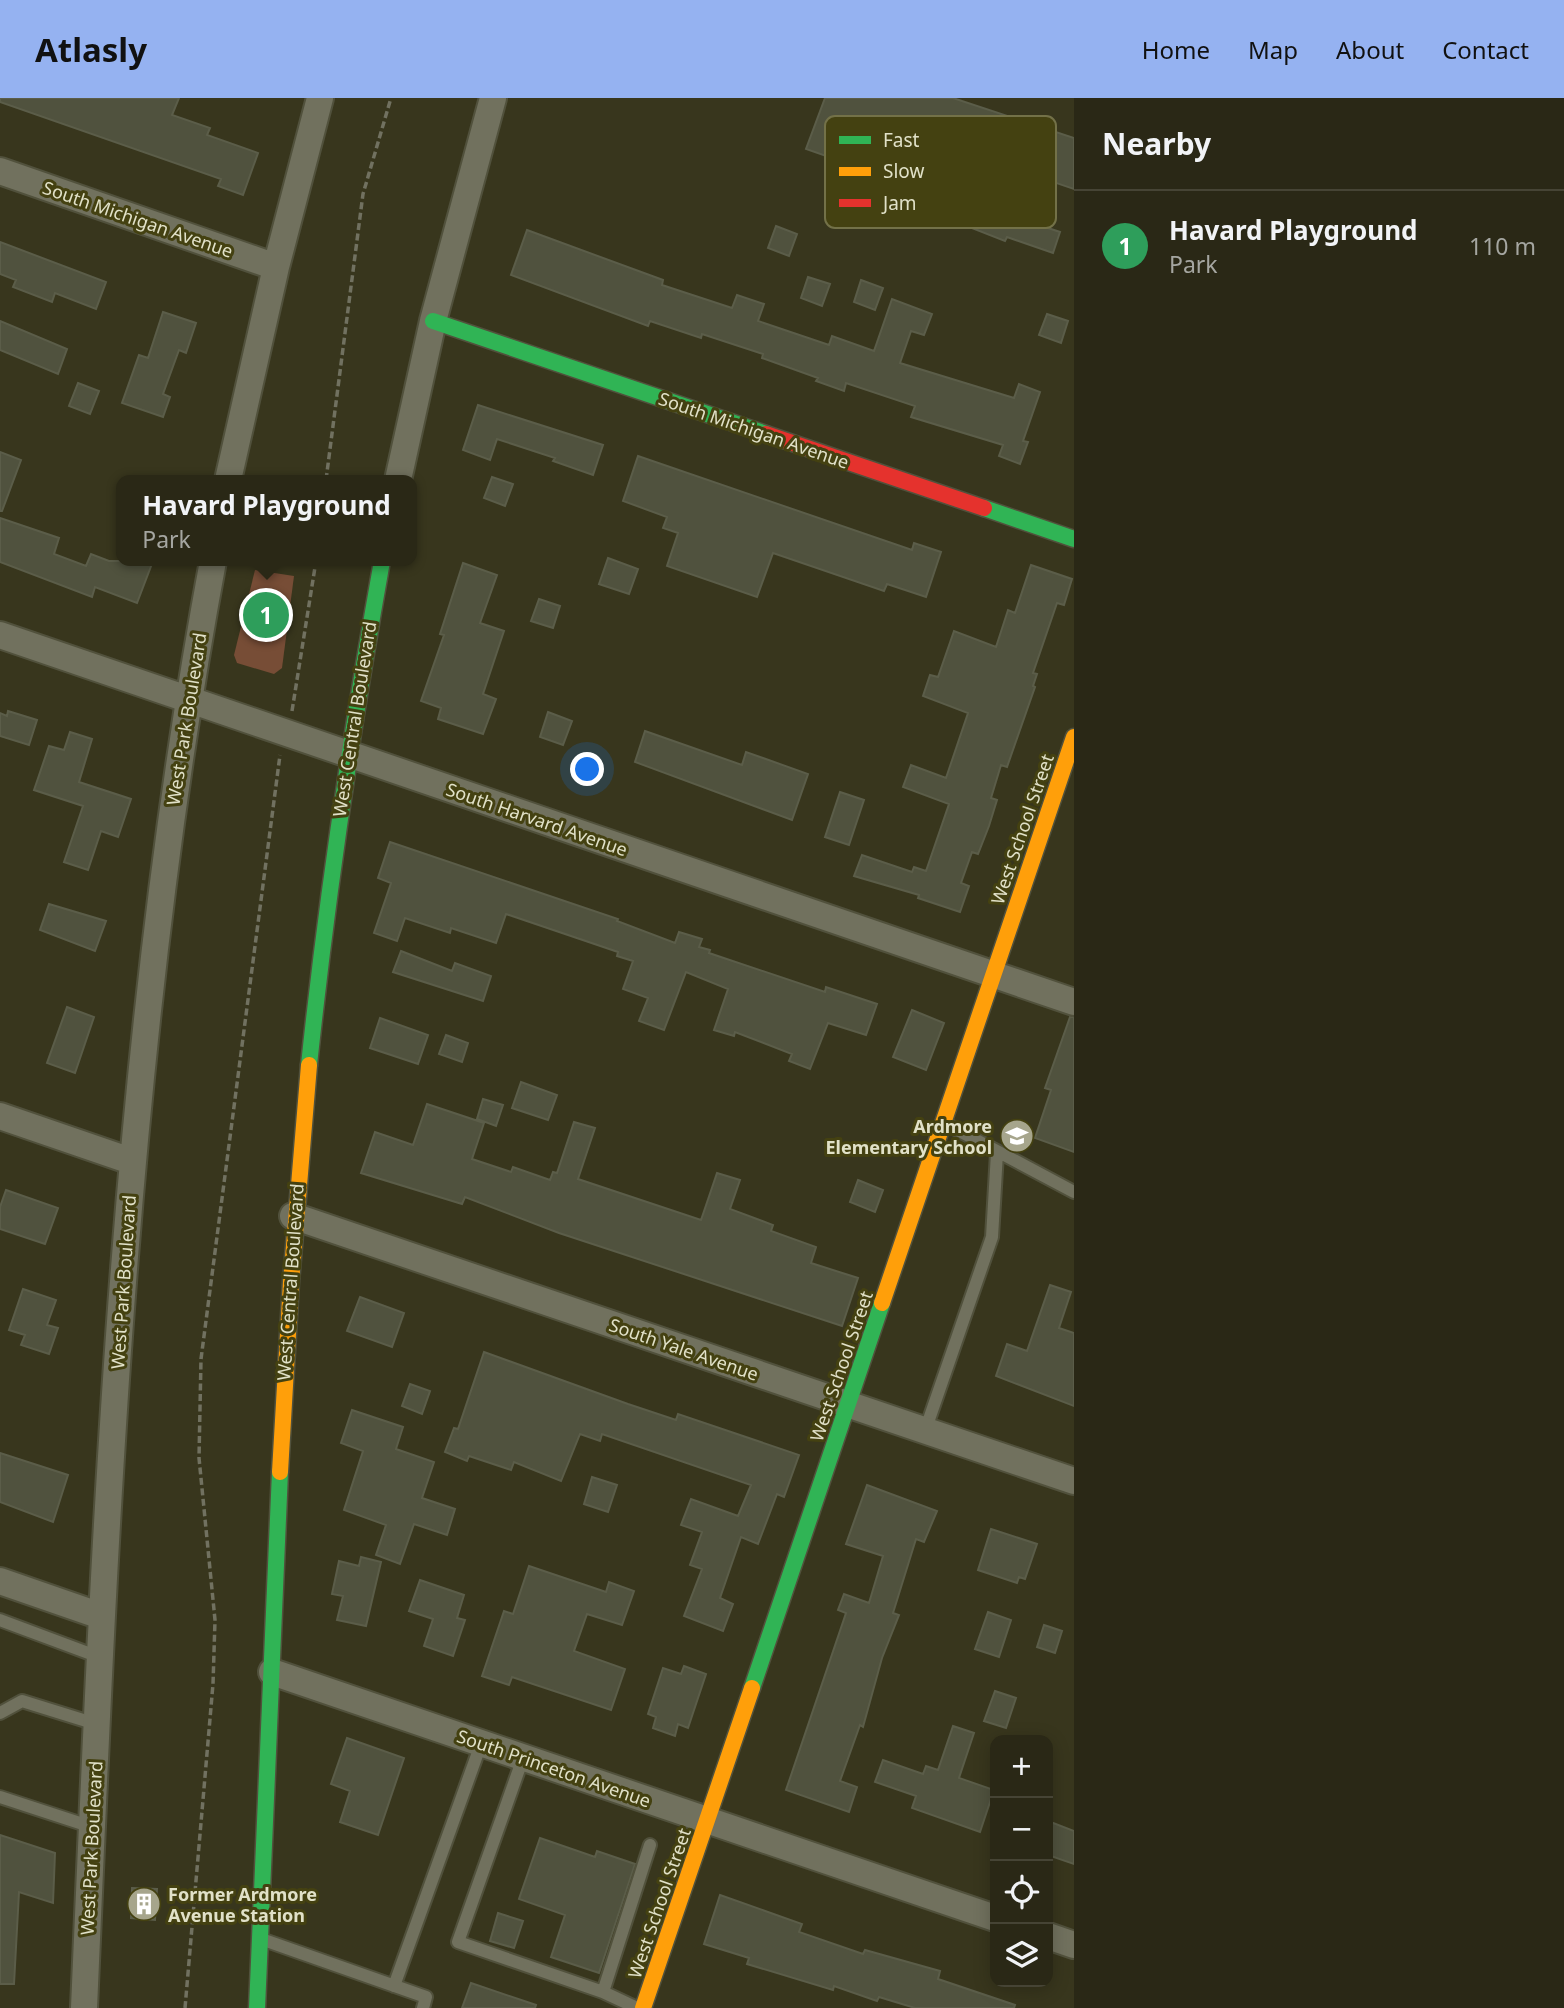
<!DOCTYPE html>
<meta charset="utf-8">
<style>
:root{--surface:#2a2816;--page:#363423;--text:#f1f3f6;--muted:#a5a6a1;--line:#464435;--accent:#95b2f1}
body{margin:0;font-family:"Noto Sans",sans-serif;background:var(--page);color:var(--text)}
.controls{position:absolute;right:21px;bottom:21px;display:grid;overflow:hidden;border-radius:14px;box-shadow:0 4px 18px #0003}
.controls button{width:63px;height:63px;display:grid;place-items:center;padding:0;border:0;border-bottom:2px solid var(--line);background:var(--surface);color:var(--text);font:35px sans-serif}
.you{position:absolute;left:588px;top:672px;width:24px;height:24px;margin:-18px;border:5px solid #fff;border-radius:50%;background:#1a73e8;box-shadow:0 0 0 10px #1a73e833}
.badge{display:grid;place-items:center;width:46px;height:46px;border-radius:50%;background:var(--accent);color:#fff;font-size:23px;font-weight:700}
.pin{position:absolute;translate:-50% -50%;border:4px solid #fff;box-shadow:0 2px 7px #0006}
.popup{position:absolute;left:116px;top:377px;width:301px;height:91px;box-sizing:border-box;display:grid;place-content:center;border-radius:14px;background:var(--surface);filter:drop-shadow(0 2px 5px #0005);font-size:23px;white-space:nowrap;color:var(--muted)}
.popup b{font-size:26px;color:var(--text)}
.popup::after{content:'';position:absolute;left:50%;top:100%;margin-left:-14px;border:14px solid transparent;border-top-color:var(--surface)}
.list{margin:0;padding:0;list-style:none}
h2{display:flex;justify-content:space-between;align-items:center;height:91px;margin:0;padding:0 28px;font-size:30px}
h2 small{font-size:23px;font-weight:400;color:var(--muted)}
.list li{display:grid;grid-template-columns:46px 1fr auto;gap:21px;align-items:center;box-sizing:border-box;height:112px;padding:0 28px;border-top:2px solid var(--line)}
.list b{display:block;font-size:26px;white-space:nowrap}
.list p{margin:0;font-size:23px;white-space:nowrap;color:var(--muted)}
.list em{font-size:23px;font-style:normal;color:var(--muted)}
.icon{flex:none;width:38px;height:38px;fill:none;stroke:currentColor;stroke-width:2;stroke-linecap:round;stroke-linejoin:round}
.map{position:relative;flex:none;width:1074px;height:1910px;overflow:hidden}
header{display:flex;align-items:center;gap:42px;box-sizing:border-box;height:98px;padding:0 35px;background:var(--accent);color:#111}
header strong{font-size:33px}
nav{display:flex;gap:38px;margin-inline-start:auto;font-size:24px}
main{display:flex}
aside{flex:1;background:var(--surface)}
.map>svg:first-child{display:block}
.green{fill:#774d36}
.building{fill:#50523e;stroke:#5b5d49;stroke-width:2}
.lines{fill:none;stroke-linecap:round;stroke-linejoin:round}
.lane-casing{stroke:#51513c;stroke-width:16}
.street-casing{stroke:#51513c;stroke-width:30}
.fast-casing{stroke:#51513c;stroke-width:19}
.slow-casing{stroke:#51513c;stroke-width:19}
.jam-casing{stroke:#51513c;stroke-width:19}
.path{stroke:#717160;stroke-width:3.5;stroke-dasharray:7 3.5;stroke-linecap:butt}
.lane{stroke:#71715e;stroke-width:12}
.street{stroke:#71715e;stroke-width:26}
.fast{stroke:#30b455;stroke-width:16}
.slow{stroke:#ff9f0a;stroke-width:16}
.jam{stroke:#e5322d;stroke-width:16}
.labels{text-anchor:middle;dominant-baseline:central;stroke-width:6;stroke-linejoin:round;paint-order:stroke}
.street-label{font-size:18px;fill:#e1e1c8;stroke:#444111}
.poi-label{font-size:18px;font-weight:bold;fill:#e1e1c8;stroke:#444111;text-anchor:end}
.key{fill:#444111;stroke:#737148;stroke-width:2}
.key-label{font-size:19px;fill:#e1e1c8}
</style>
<header>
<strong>Atlasly</strong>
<nav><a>Home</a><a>Map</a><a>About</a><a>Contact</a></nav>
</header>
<main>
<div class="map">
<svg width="1074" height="1910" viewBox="0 0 1074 1910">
<rect width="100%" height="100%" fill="#38361d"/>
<!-- green -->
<path class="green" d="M255,472l39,6 -12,92 -8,6 -37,-11 -3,-8z"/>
<!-- building -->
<path class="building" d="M0,0h179l-7,17 38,13 -3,7 51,18 -15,42 -25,-9 3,-7 -221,-77z
M825,0h128l121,40v51l-197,-67 -12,36 58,16 -8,22 -66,-20 3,-11 -46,-16z
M944,95l94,35 1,-3 21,7 -7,21 -46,-16 -2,4 -69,-27z
M776,128l21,8 -8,22 -21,-8z
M527,132l136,50 -1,5 70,23 5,-13 27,9 -6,17 71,24 3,-9 42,15 18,-52 40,15 -8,21 -13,-4 -11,32 114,35 5,-14 21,8 -17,49 5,1 -8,22 -21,-8 4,-11 -92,-28 4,-11 -69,-23 -2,8 -28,-10 2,-3 -56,-20 1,-4 -61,-20 -1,4 -51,-17 -2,5 -137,-51z
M0,144l106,40 -10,27 -41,-16 -3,9 -39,-15 3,-7 -16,-6z
M808,179l22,7 -8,22 -21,-8z
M861,182l22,8 -8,22 -21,-8z
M163,214l33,11 -10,30 -7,-3 -16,44 7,3 -7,20 -41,-14 17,-48 9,3z
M1047,216l21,7 -7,22 -22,-8z
M0,223l67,28 -9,25 -58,-24z
M78,285l21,8 -9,23 -21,-8z
M478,307l125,40 -10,30 -40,-14 2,-3 -58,-19 -7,21 -27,-10z
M0,354l21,8 -19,51h-2z
M638,358l274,94 2,-7 27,9 -15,45 -39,-13 -3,7 -111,-38 -16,44 -90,-31 11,-33 -15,-5 4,-11 -44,-16z
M492,379l21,7 -8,22 -21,-8z
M0,420l59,20 -5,16 32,12 5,-12 18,7h44l-16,42 -42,-16 -3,10 -92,-35z
M608,460l30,11 -9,25 -30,-10z
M463,465l34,12 -17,48 24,8 -21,63 13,5 -13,35 -45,-15 3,-11 -20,-7 23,-66 -4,-1z
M1031,467l41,14 -8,26 -7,-2 -24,70 4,1 -4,12 2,1 -28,80 -6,-2 -10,33 6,2 -8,26 -11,28 -6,-2 -11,31 8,3 -9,26 -42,-14 1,-3 -65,-19 8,-21 50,17 2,-5 12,4 23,-67 -46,-17 8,-22 35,13 22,-65 -45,-17 7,-21 8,2 16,-46 42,16 12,-37 7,3z
M539,501l21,7 -7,22 -22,-7z
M8,613l29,9 -8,25 -29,-9v-23l7,3z
M548,614l24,9 -9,24 -23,-8z
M645,633l97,34 4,-13 62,22 -16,46 -157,-58z
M70,634l22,7 -13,43 52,17 -13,38 -17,-6 -13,39 -24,-8 19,-56 -49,-16 15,-44 15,4z
M840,694l24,8 -15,45 -24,-8z
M390,744l228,77 -1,2 58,22 4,-11 23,7 -3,8 11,3 -1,3 116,39 1,-5 51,17 -11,31 -38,-12 -18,46 -21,-8 3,-7 -57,-22 -1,4 -20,-6 14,-41 -42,-17 -22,58 -25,-9 9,-23 -25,-9 10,-28 -16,-5 1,-4 -112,-38 -10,29 -45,-15 -1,5 -45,-15 -8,23 -23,-8 17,-50 -13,-5z
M49,806l57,17 -11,30 -55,-21z
M401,853l51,20 3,-8 36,13 -8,25 -90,-29z
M67,909l27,10 -19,56 -28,-10z
M912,912l32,13 -18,47 -33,-13z
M1070,919h4v135l-39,-14 16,-48 -6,-2z
M380,920l48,17 -10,29 -48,-16z
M446,937l22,8 -6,19 -23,-8z
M521,984l36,13 -9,25 -36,-12z
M483,1001l20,6 -7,21 -19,-7z
M427,1006l57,19 -12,36 39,13 2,-5 37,13 3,-8 4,1 17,-51 21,6 -17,51 123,41 16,-47 23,7 -10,29 43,16 -2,6 45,16 -5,16 47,15 -16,48 -283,-93 -94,-36 -3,7 -101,-31 14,-41 38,13z
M858,1082l25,10 -8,22 -25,-10z
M6,1092l52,18 -13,36 -45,-15v-22z
M1050,1187l21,7 -12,36 15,5v73l-78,-30 11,-32 20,7z
M23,1191l33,11 -9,25 11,3 -9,26 -28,-9 4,-10 -16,-5z
M360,1199l44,16 -12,34 -45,-16z
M484,1254l144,52 48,16 2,-6 121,41 -15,42 -7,-3 -19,50 -17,-7 -21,61 13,6 -10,27 -39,-15 18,-47 -12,-4 12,-33 -21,-7 10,-26 47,17 13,-31 -149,-51 -2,7 -20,-7 -19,47 -47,-19 -3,8 -42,-14 -2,5 -22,-9 9,-24 4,1z
M410,1286l20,7 -8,23 -20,-8z
M352,1312l51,17 -7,22 38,13 -12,36 33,11 -8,26 -33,-11 -14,40 -24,-9 10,-30 -42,-15 19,-59 -22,-8z
M0,1355l68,22 -15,47 -53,-20z
M592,1379l25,8 -9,27 -24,-8z
M867,1387l70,26 -13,31 -8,-3 -23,74 6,2 -17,43 -19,69 -3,-2 -20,56 17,6 -8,25 -63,-22 60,-177 -8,-3 6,-16 25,9 14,-47 -37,-12z
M991,1431l46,15 -12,35 -6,-2 -2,6 -39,-13z
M361,1459l20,5 -15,64 -29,-6 6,-24 -11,-2 7,-33 20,5z
M529,1468l77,26 3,-10 25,9 -12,34 -35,-11 -13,37 51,18 -14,41 -99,-33 -3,8 -27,-9 22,-65 9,3z
M420,1482l44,15 -7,23 8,2 -12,36 -29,-10 9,-27 -24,-8z
M988,1514l23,8 -12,37 -24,-8z
M1044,1527l18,6 -7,22 -18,-6z
M684,1568l22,8 -18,54 -10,-4 -3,12 -22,-8 3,-11 -8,-3 15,-46 18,6z
M995,1593l21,7 -10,30 -22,-7z
M953,1628l21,7 -15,45 35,12 -14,42 -68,-24 4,-12 -41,-14 8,-22 40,14 3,-8 12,4z
M347,1640l57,20 -26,77 -38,-13 10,-31 -19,-7z
M1048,1723l26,10v33l-26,-9z
M0,1737l55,18 -2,50 -34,-11 -5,92h-14z
M540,1740l55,19 2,-6 38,13 -36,109 -48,-16 14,-42 -46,-16z
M132,1790l25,1 -2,31 -24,-2z
M720,1797l82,29 -3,8 64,22 2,-4 75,21 -2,8 77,26 -1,3h-99l-36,-11 -2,4 -43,-15 -1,4 -86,-26 2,-6 -45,-14z
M498,1815l25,8 -9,27 -24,-7z
M471,1885l65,22 -1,3h-73z"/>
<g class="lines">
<defs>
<path id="lane" d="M948,1027l126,67
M925,1333l67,-194 5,-84
M0,1522l99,37
M0,1615l22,-12 74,23
M523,1660l-65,184 145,50 34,16
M0,1699l92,30
M264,1842l162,57 -3,11
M394,1888l87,-242
M603,1894l47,-147"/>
<path id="street" d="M0,73l276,96
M228,382l48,-213 44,-169
M398,382l35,-159 60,-223
M0,537l1074,367
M0,1018l131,45
M293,1118l781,265
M0,1483l101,35
M272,1574l723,246
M1048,1838l26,9
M84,1910c21,-484 40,-970 129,-1447"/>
<path id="fast" d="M433,223l333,113
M984,410l90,31
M309,967c18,-170 43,-337 73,-504
M752,1590l130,-385
M257,1910l23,-536"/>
<path id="slow" d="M882,1205l192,-566
M280,1374l11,-190 18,-217
M643,1910l109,-320"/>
<path id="jam" d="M766,336l218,74"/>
</defs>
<!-- lane casing -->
<use href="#lane" class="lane-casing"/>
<!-- street casing -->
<use href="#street" class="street-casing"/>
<!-- fast casing -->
<use href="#fast" class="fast-casing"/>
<!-- slow casing -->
<use href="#slow" class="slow-casing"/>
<!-- jam casing -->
<use href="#jam" class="jam-casing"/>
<!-- path -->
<path class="path" d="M326,382l37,-286 28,-96
M292,613l24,-150
M185,1910l28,-324 2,-64 -16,-162 2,-99 79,-604"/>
<!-- lane -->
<use href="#lane" class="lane"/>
<!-- street -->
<use href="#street" class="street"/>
<!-- fast -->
<use href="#fast" class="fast"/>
<!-- slow -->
<use href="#slow" class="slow"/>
<!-- jam -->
<use href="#jam" class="jam"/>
</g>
<!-- icons -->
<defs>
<symbol id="school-disc" viewBox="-11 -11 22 22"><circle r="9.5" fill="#a6a58c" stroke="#444111"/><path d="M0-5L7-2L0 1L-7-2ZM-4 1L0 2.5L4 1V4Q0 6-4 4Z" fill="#fff"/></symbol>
<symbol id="building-disc" viewBox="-11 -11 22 22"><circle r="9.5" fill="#a6a58c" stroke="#444111"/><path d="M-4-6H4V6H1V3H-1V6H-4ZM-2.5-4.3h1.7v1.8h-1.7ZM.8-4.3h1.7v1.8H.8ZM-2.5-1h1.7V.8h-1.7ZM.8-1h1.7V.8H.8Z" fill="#fff"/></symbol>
</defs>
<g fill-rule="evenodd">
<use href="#school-disc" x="998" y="1019" width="38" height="38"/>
<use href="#building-disc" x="125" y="1787" width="38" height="38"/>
</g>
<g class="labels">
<!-- street labels -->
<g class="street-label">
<text transform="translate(138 121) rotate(19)">South Michigan Avenue</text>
<text transform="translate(754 332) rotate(19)">South Michigan Avenue</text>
<text transform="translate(186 621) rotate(-81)">West Park Boulevard</text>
<text transform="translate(354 621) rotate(-81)">West Central Boulevard</text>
<text transform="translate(537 721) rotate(19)">South Harvard Avenue</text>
<text transform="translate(1022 731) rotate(-71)">West School Street</text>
<text transform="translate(123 1184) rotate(-86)">West Park Boulevard</text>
<text transform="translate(290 1184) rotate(-86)">West Central Boulevard</text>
<text transform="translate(684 1251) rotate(19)">South Yale Avenue</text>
<text transform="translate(841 1268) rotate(-71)">West School Street</text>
<text transform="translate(554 1670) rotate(19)">South Princeton Avenue</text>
<text transform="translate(91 1750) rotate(-87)">West Park Boulevard</text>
<text transform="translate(659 1805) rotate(-71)">West School Street</text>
</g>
<!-- poi labels -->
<g class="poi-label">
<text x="992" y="1028">Ardmore<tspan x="992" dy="21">Elementary School</tspan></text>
<text x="168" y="1796" text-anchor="start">Former Ardmore<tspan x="168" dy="21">Avenue Station</tspan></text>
</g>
</g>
<!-- legend -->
<rect x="825" y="18" width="231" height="112" rx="10" class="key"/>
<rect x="839" y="38" width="32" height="8" fill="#30b455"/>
<rect x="839" y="69" width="32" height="9" fill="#ff9f0a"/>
<rect x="839" y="101" width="32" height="8" fill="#e5322d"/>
<g class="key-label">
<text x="883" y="49">Fast</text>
<text x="883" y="80">Slow</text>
<text x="883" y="112">Jam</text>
</g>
</svg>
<div class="controls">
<button>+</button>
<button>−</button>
<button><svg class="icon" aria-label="locate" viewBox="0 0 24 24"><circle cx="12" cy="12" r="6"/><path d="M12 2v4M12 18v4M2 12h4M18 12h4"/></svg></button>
<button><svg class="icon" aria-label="layers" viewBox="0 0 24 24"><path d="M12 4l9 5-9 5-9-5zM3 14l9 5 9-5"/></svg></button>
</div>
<div class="you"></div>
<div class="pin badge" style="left:266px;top:517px;background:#2e9e5b">1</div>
<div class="popup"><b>Havard Playground</b>Park</div>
</div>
<aside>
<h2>Nearby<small></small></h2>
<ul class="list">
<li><span class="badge" style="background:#2e9e5b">1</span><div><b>Havard Playground</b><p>Park</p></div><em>110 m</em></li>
</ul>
</aside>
</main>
